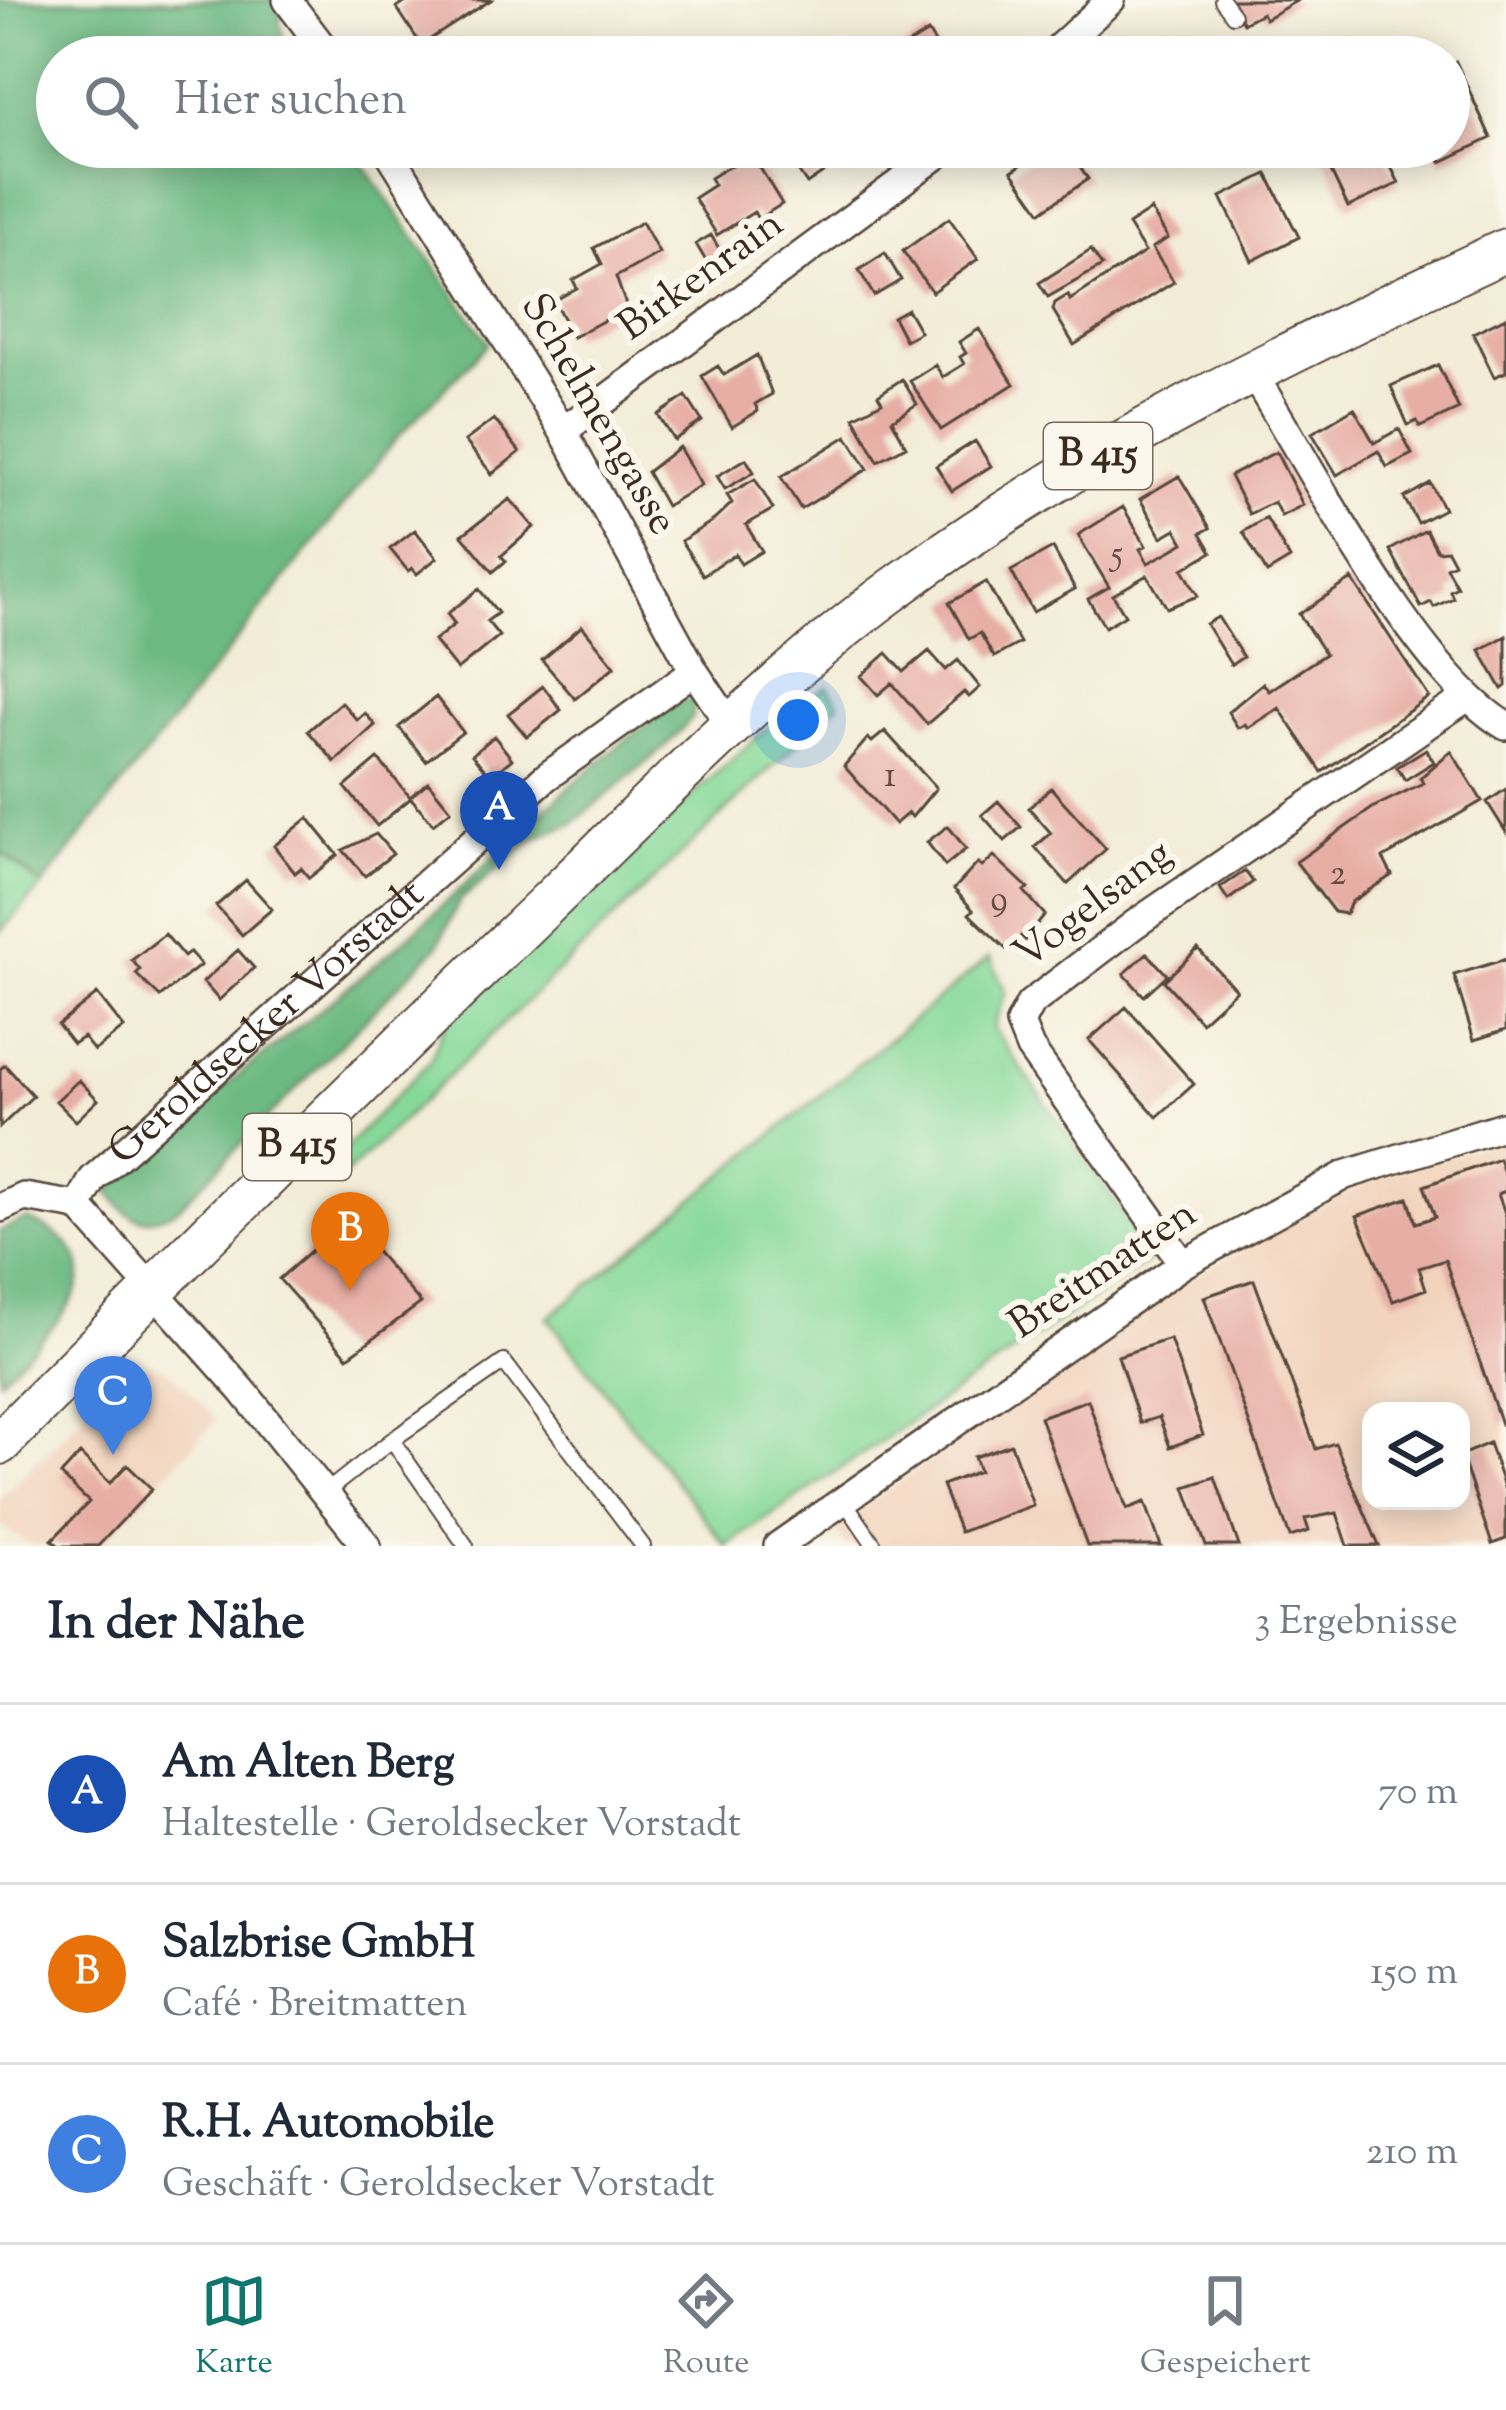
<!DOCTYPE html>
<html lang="de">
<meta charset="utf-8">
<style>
:root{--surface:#fff;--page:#f6f6f7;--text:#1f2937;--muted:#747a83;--line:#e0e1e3;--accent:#0f766e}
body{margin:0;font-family:"Sorts Mill Goudy",serif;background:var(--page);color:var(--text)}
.controls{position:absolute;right:36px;bottom:36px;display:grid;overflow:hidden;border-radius:24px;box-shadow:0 6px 30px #0003}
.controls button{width:108px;height:108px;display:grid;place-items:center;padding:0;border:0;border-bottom:3px solid var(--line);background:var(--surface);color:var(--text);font:60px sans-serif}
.you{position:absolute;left:798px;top:720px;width:42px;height:42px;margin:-30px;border:9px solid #fff;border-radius:50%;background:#1a73e8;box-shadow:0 0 0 18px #1a73e833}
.badge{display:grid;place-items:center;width:78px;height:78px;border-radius:50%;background:var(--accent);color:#fff;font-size:39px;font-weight:700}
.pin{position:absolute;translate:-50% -99px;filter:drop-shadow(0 3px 6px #0008)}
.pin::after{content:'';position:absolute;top:63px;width:42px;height:36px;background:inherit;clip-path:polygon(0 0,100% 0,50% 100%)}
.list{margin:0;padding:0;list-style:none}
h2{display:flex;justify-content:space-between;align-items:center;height:156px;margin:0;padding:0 48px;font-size:51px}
h2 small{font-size:39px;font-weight:400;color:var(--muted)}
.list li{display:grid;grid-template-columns:78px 1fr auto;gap:36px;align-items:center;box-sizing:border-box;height:180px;padding:0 48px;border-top:3px solid var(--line)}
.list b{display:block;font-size:45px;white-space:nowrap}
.list p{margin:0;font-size:39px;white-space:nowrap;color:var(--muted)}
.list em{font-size:39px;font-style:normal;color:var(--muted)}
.icon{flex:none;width:66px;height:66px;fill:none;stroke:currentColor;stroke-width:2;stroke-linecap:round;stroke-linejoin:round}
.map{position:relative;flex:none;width:1506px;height:1546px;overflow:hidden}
.search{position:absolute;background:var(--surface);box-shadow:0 6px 30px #0003;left:36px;right:36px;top:36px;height:132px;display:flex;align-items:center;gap:30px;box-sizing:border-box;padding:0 42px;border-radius:66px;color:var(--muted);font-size:45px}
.sheet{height:696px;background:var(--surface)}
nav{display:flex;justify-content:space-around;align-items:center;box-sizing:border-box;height:168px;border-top:3px solid var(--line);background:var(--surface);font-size:33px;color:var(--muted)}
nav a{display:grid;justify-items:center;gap:6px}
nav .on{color:var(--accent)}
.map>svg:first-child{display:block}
.built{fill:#f2d4be;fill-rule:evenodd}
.green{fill:#86d99a;stroke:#60825c;stroke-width:3}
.forest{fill:#6cb982;stroke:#547250;stroke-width:3}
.building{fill:#e7aea5}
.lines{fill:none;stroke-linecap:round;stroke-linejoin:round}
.lane-casing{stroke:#57473a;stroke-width:18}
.street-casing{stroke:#57473a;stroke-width:32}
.primary-casing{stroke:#57473a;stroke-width:46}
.lane{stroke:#fff;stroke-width:14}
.street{stroke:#fff;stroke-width:27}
.primary{stroke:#fff;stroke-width:42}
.labels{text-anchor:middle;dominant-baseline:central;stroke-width:12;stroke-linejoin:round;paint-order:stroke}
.number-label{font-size:36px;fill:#664b40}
.shield{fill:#fbf7ec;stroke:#75685c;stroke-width:3}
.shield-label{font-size:39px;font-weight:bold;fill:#3b2a1e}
.street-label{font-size:42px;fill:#3b2a1e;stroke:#fbf7ec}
</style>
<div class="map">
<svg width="1506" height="1546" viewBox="0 0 1506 1546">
<rect width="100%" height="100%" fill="#fbf7ec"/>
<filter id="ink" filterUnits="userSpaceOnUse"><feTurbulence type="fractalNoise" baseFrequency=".00833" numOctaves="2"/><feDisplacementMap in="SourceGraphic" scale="24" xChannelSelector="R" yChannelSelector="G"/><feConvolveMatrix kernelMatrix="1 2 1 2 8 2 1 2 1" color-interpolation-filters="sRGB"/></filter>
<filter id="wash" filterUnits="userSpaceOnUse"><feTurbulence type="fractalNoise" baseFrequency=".004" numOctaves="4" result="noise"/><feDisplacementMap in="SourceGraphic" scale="48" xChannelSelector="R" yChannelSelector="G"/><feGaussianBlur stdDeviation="2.7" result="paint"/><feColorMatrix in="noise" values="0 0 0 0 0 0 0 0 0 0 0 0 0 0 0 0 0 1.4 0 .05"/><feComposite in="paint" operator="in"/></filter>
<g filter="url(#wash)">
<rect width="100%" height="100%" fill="#f3edd8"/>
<!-- built -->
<path class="built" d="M1506,1138v408h-659l-13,-17 341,-242 190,-105zM1371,1411h90v90h-90z
M152,1364l19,8 46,48 -119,126h-66l-32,-21v-27l126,-126z"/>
<!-- green -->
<path class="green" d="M827,686l12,17 -493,471 -10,-17 94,-96 20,-49 324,-290z
M0,851l42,35 -42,46z
M990,957l16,35 -13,36 161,229 -428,289 -178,-228z"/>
<!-- forest -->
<path class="forest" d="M0,0h299l-20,18 9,39h-231v90h294l138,196 -93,96 -354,447 -42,-35z
M684,699l10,2 -1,16 -28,30 -93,77 -39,15 -73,61 -23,47 -262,264c-33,16 -46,10 -67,-20 89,-90 197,-165 293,-248 91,-79 181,-180 283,-244z
M27,1219c111,46 21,111 -27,161v-149z"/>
<g id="blocks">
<!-- building -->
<path class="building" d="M409,0h82l-70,45 -24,-37z
M1231,0h67l-33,19 -3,-6 -19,10z
M928,32l16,25h-56z
M1169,36l11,21h-47l22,-13z
M1456,62l35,76 -50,24 -7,-15h15v-82z
M782,147h79l-54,37z
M1048,147h18l22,32 -47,33 -29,-41z
M1319,147h62l18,36 -51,24z
M751,153l31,51 -24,15 -4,-7 -37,23 -23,-37 20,-13 -4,-7z
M1267,174l32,63 -47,24 -31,-64z
M1151,210l17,28 -16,10 22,34 -100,63 -21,-35 2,-7 13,-8 2,5 75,-48 -17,-27z
M949,218l29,41 -46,33 -29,-41z
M642,222l17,31 -43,24 11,31 -54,29 -19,-36 23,-13 -4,-8 29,-16 -8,-16z
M711,235l16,27 -15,9 -16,-27z
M1091,250l11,16 -54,31 -9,-14z
M885,253l16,27 -27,16 -15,-26z
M907,309l13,23 -15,8 -12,-23z
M1506,317v55l-12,5 -21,-44z
M979,329l35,55 -73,46 -31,-49 25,-16 8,12 21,-13 -4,-7 6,-4 -7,-11z
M757,355l15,39 -17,10 3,7 -26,16 -30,-51 16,-10 6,9z
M1438,365l21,44 -39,18 -3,-6 -9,4 -17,-39z
M902,379l15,25 -25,16 14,26 -28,15 -24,-44 28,-15 -4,-7z
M686,396l16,25 -28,19 -16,-25z
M1354,408l20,35 25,-14 13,25 -25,13 -9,-16 -41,24 -25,-42z
M494,419l26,33 -28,22 -27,-33z
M847,436l21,33 -67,40 -20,-32z
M975,441l16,25 -39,25 -16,-25z
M679,447l22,38 -35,21 -19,-34z
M1276,452l27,53 -22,11 -7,-14 -25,12 -19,-38z
M746,459l8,13 -29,17 -8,-13z
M1179,476l31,52 -9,5 11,19 -29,17 15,27 -31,12 -20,-33 -34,20 12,20 -20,12 -17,-28 21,-12 -31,-52 45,-28 23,39 -6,3 8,14 24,-13 12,-7 -8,-14 -14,8 -22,-38z
M755,479l18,30 -27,16 16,26 -21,13 -6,-10 -32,21 -22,-34 33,-21 18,-17 -5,-8z
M1430,483l14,26 -26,14 -14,-25z
M510,499l24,28 -33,29 5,5 -13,11 -31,-37z
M1266,518l24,41 -23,14 -24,-41z
M415,530l22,28 -20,16 -5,-6 -4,3 -18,-22z
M1426,530l11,21 10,-1 7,13 -8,4 11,20 -7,4 3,7 -19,9 -3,-5 -10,5 -31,-57z
M1053,548l22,41 -42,23 -22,-41z
M1352,579l77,118 -107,75 -43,-64 -31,20 -3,-4 -7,4 -10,-16 35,-29 6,8 56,-37 -26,-40z
M986,582l34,61 -26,14 -14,-24 -11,6 -20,-36z
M479,589l19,24 -11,8 12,15 -42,34 -23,-29 21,-17 -8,-10z
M1218,617l25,40 -12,8 -25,-41z
M582,626l33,40 -40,33 -33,-39z
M1506,636v50l-4,3 -22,-39z
M929,651l17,19 12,-10 22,27 -11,10 -5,-5 -37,32 -35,-41 -14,12 -17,-19 26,-23 17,19z
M543,686l18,24 -34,27 -19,-23z
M436,697l27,35 -37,29 -27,-34z
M341,702l16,18 8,-7 10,12 -40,37 -27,-31z
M885,731l51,57 -24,29 -4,-4 -13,11 -51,-58 24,-28 4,4z
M494,736l18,23 -21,18 -19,-22z
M1426,749l8,13 -29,18 -8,-13z
M1451,751l31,50 -99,57 9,17 -41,27 -5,12 -12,-2 -38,-50 78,-55 49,-24 -3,-5z
M378,759l33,39 -34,28 -32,-39z
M428,782l23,28 -18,14 -23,-27z
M1051,788l55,61 -38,35 -33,-37 16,-14 -22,-25z
M1506,789v43l-19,-30z
M998,801l23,26 -16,14 -23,-26z
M308,818l30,37 -29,23 -8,-10 -6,5 -21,-27z
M948,826l18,23 -21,17 -18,-24z
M376,834l17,20 -28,22 -22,-26z
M994,856l34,32 -4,3 21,24 -20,25 -4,-4 -15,13 -37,-35 4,-4 -19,-21 24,-26 4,4z
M1245,871l8,11 -25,18 -8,-12z
M246,880l26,29 -30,26 -26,-29z
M165,934l19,23 6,-5 11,13 -41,32 -24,-23 4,-4 -8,-10z
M1198,949l38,41 -35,32 -37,-41z
M238,950l16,18 -35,32 -16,-18z
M1147,953l20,22 -23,21 -20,-22z
M1506,959v71l-32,10 -20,-65z
M97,994l27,34 -30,23 -11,-14 -10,7 -15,-19z
M1126,1007l68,77 -37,33 -68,-77z
M5,1065l28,31 -33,31v-58z
M79,1080l19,20 -22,21 -20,-20z
M1499,1159l7,19v13l-8,3 8,22v206l-5,2 -56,-164 -26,8 7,21 -33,12 -36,-85 51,-18 8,25 19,-6 -11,-31z
M342,1242l16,18 15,-12 48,55 -73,54 -69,-78 41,-36 9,10z
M1254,1280l62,169 19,-6 44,103h-31l-11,-33 -32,6 4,12 -19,6 -86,-240z
M1170,1339l33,96 -33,12 -11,-30 -19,6 -22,-67z
M1088,1400l39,109 18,-7 16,44h-74l-47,-129z
M1489,1443l17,50v46l-14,5 -31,-89z
M1011,1444l22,61 -73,27 -18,-47 37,-14 -5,-14z
M80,1454l30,29 17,-18 25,24 -54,57h-39l-7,-6 37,-38 -28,-27z
M1215,1477l24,69h-33l-21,-59z"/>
</g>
</g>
<g filter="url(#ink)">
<use href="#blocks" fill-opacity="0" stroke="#57473a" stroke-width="3"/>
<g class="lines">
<defs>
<path id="lane" d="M1222,0l11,15
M392,1440l112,-78 139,184
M326,1492l66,-52 74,106
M845,1502l30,44"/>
<g id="street">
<path d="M287,0l43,57"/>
<path d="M1049,57l62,-57"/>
<path d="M386,147l177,284 131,240 37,55"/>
<path d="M1250,369c59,94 166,305 256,357"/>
<path d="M563,431l385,-284"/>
<path d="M0,1208l24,-11 54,9"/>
<path d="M1183,1264l-153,-216 -10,-25 10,-19 105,-80 331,-226"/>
<path id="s1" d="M367,1546l-125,-156 -164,-184 15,-27 453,-402 148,-106"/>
<path d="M778,1546l405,-282 162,-89 161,-50"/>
</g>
<path id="primary" d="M0,1443c181,-182 363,-363 548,-540 111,-108 221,-222 346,-314 189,-140 400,-240 612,-339"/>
</defs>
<!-- lane casing -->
<use href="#lane" class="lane-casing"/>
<!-- street casing -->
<use href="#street" class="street-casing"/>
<!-- primary casing -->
<use href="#primary" class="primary-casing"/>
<!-- lane -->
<use href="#lane" class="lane"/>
<!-- street -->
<use href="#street" class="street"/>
<!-- primary -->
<use href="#primary" class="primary"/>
</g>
</g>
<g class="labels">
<!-- number labels -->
<g class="number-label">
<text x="1117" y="556">5</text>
<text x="890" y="777">1</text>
<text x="1338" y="875">2</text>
<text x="999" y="901">9</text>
</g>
<!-- shield labels -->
<g class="shield">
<rect x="1044" y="423" width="108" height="66" rx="9"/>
<rect x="243" y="1114" width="108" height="66" rx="9"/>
</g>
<g class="shield-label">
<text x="1098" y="456">B 415</text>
<text x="297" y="1147">B 415</text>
</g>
<!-- street labels -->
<g class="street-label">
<text transform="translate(702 277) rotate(-36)">Birkenrain</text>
<text transform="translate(597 415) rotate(60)">Schelmengasse</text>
<text transform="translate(1094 906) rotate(-37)">Vogelsang</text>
<text stroke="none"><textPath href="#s1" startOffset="711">Geroldsecker Vorstadt</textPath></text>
<text transform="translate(1104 1271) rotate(-34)">Breitmatten</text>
</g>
</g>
</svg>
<div class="controls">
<button><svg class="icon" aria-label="layers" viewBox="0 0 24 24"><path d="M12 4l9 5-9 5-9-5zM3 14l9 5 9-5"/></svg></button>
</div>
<div class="you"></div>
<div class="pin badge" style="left:499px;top:870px;background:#1a4fb4">A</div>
<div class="pin badge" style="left:350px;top:1291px;background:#e8710a">B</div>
<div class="pin badge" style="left:113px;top:1455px;background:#3f7fe0">C</div>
<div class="search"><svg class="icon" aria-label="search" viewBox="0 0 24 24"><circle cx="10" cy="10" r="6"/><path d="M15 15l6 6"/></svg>Hier suchen</div>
</div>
<section class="sheet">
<h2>In der Nähe<small>3 Ergebnisse</small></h2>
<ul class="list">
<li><span class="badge" style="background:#1a4fb4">A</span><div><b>Am Alten Berg</b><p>Haltestelle · Geroldsecker Vorstadt</p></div><em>70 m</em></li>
<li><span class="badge" style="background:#e8710a">B</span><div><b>Salzbrise GmbH</b><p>Café · Breitmatten</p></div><em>150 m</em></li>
<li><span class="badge" style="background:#3f7fe0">C</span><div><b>R.H. Automobile</b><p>Geschäft · Geroldsecker Vorstadt</p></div><em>210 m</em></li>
</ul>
</section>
<nav>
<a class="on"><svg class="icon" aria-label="map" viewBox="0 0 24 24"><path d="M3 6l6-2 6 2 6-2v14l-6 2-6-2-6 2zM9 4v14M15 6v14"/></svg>Karte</a>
<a><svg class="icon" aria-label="directions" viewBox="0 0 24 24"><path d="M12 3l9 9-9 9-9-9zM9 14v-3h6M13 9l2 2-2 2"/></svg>Route</a>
<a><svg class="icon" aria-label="saved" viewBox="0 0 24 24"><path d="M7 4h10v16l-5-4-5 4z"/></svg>Gespeichert</a>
</nav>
